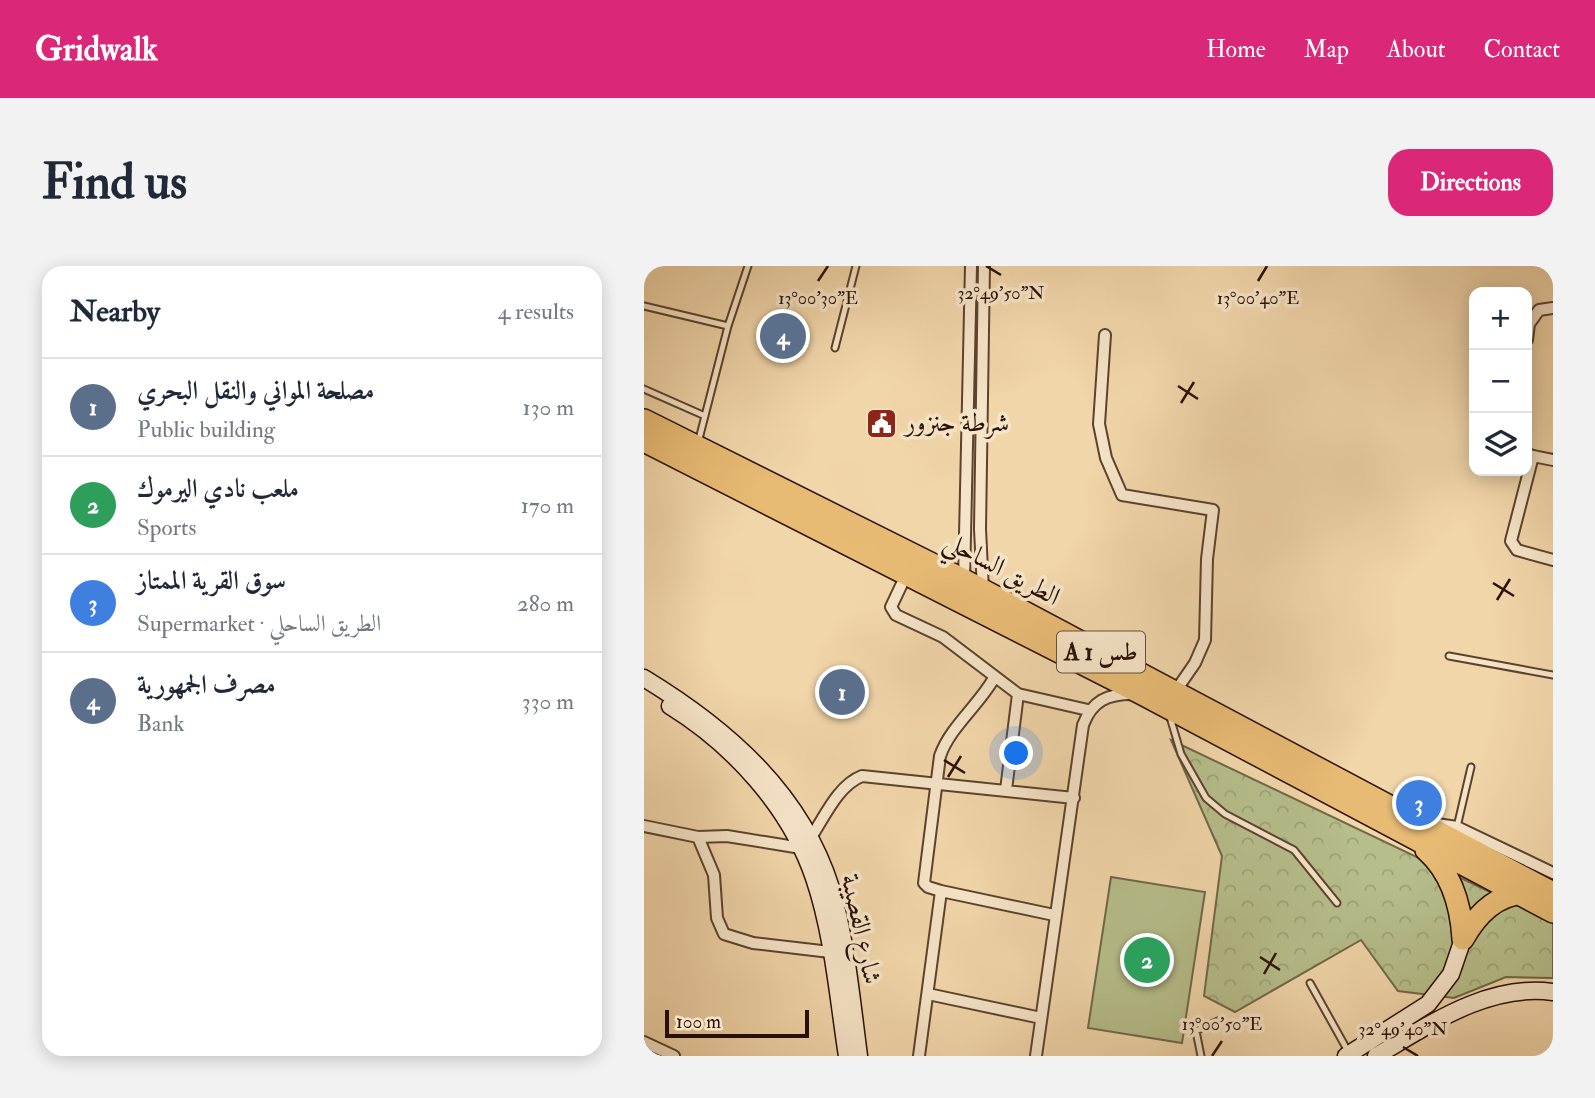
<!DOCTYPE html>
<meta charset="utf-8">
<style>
:root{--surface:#fff;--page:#f2f2f3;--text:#1f2937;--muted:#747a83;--line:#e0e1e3;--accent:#db2777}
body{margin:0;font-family:"IM FELL Double Pica",Amiri,serif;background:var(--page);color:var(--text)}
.controls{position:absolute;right:21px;top:21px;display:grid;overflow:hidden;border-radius:14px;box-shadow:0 4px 18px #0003}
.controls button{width:63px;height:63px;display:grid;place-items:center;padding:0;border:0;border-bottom:2px solid var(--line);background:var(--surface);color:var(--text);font:35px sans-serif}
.scale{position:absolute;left:21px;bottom:18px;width:144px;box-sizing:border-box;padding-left:7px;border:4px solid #291004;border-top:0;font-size:19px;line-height:24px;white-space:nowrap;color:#291004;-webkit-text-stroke:5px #f6e4c8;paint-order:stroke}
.you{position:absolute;left:373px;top:488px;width:24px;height:24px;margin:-18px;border:5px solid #fff;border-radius:50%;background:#1a73e8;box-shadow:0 0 0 10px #1a73e833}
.badge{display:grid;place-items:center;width:46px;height:46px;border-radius:50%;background:var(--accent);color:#fff;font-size:23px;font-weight:700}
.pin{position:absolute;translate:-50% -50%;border:4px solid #fff;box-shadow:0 2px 7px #0006}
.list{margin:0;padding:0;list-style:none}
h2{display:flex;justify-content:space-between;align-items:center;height:91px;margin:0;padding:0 28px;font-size:30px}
h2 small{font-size:23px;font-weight:400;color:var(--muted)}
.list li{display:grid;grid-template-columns:46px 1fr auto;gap:21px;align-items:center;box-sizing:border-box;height:98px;padding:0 28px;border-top:2px solid var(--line)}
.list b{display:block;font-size:26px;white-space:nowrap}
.list p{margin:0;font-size:23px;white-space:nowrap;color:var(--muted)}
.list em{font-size:23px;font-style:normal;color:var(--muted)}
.icon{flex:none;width:38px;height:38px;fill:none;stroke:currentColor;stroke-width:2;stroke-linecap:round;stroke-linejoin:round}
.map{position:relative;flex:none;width:909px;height:790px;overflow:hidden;border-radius:21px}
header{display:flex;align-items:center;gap:42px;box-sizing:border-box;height:98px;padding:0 35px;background:var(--accent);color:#fff}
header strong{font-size:33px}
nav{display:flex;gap:38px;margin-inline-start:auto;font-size:24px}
.intro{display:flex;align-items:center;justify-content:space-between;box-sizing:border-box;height:168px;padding:0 42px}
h1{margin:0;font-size:49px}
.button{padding:18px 32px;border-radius:21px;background:var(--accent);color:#fff;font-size:24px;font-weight:700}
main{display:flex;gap:42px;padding:0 42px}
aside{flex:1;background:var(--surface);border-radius:21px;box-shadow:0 4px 18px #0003}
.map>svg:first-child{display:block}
.park{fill:url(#park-crowns);stroke:#706748;stroke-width:2}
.pitch{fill:#b6be8b;stroke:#706748;stroke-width:2}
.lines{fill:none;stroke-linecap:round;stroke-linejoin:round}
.lane-casing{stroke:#5b422e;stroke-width:9}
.street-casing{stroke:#5b422e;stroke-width:14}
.secondary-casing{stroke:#291004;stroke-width:19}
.highway-casing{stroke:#291004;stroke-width:24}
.lane{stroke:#f6e4c8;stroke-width:5}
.street{stroke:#f6e4c8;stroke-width:10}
.secondary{stroke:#f6e4c8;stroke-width:16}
.highway{stroke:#e8bb75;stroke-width:21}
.ticks{fill:none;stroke:#291004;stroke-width:2.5}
.labels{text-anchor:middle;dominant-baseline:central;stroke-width:7;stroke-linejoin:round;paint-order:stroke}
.shield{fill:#f6e4c8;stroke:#66503f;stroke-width:2}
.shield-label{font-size:24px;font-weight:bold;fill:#291004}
.poi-label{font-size:26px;fill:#291004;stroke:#f6e4c8;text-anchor:start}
.street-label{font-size:26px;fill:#291004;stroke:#f6e4c8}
.ticks-label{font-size:18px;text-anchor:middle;fill:#291004;stroke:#f6e4c8;stroke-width:7;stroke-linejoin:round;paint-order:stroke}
</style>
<header>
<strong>Gridwalk</strong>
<nav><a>Home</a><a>Map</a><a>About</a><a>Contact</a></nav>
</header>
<div class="intro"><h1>Find us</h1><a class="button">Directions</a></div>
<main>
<aside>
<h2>Nearby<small>4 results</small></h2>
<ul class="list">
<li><span class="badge" style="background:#5c6f8a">1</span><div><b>مصلحة المواني والنقل البحري</b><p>Public building</p></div><em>130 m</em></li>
<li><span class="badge" style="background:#2e9e5b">2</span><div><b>ملعب نادي اليرموك</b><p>Sports</p></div><em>170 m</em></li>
<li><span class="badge" style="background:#3f7fe0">3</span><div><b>سوق القرية الممتاز</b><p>Supermarket · الطريق الساحلي</p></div><em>280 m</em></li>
<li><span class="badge" style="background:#5c6f8a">4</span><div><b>مصرف الجمهورية</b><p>Bank</p></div><em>330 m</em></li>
</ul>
</aside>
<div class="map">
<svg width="909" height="790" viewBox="0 0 909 790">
<defs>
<pattern id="park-crowns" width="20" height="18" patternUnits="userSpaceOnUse" patternTransform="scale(1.75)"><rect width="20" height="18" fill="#b6be8b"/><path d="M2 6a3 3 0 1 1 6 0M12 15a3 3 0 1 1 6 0" fill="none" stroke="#9ca276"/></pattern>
</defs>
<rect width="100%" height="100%" fill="#f1d6aa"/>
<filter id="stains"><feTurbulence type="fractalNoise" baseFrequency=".00286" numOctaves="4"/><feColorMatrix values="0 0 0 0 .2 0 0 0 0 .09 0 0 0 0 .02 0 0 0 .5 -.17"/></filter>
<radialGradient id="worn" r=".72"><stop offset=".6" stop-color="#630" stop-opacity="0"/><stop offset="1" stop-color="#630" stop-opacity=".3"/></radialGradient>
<!-- park -->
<path class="park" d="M527,474l382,182v56l-47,-1 -52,21 -56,-7 -37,-51 -126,72 -31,-16 18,-140z"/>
<!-- pitch -->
<path class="pitch" d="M467,611l94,15 -23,151 -94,-15z"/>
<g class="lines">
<defs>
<path id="lane" d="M0,40l84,20
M191,82l21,-82
M0,123l61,27
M54,177l30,-117 20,-60
M805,390l104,19
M526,451l11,37 25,44 19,16 69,36 43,53
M813,561l14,-60
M666,717l39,70
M557,790l-5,-25 24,-11"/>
<path id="street" d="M461,69l-6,89 7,34 16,37 91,15 -6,49 -2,81 -10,23 -20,29
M883,74l2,-16 10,-14 14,-2
M883,188l6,2 -22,85 6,9 36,10
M889,190l20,4
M263,307l-16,34 5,8 47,22 75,57 70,16
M320,314l7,-314
M339,324l-3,-61 4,-263
M350,412c-15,27 -44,49 -54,78l-16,127 4,4 13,4 113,24
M362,524l12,-96
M793,558l20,3 96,46
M0,560l54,11 29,-1 74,12
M54,571l16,38 3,43 7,16 29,9 77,9
M166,573c14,-21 28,-54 52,-63l212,22
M284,728l113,24
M0,776l30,14
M275,790l22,-165
M392,790l47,-331c9,-24 24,-31 49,-31"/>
<path id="secondary" d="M0,412c82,50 157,114 187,210 15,50 21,115 28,168
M26,440c63,39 120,101 144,172 19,56 24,120 33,178
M702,790l82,-52 23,-30 12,-35
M732,790c53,-31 112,-73 177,-64"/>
<path id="highway" d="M0,154l320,160 589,313
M0,175l498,253 411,218
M782,584c26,23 35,56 37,89
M819,673c14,-25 33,-45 64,-46"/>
</defs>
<!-- lane casing -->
<use href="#lane" class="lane-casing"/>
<!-- street casing -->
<use href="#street" class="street-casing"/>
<!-- secondary casing -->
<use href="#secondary" class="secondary-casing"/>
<!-- highway casing -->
<use href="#highway" class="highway-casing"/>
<!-- lane -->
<use href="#lane" class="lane"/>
<!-- street -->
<use href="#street" class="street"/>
<!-- secondary -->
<use href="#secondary" class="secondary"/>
<!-- highway -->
<use href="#highway" class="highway"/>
</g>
<!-- ticks -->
<path class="ticks" d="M342,0l15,9M174,15l10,-15M614,15l9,-15M534,120l20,13M537,137l13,-21M849,317l21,13M853,334l13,-21M300,494l21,13M304,511l13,-21M616,691l20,13M620,708l12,-21M759,781l15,9M568,790l10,-15"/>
<!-- icons -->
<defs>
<symbol id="civic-square" viewBox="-11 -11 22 22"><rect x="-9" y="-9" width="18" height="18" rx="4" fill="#8f2418" stroke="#f6e4c8"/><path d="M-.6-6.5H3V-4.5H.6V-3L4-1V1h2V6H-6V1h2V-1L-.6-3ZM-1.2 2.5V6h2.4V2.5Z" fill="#fff"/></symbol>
</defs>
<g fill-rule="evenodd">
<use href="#civic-square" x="220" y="140" width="35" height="35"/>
</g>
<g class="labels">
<!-- shield labels -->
<rect class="shield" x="413" y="365.5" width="88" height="41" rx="5"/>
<g class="shield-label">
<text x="457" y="386">A 1 طس</text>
</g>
<!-- poi labels -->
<g class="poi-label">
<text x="261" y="157">شرطة جنزور</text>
</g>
<!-- street labels -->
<g class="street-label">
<text transform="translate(358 303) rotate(28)">الطريق الساحلي</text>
<text transform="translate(217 663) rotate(78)">شارع القصيبة</text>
</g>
</g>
<g class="ticks-label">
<text x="357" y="33">32°49'50"N</text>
<text x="174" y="38">13°00'30"E</text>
<text x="614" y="38">13°00'40"E</text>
<text x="578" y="764">13°00'50"E</text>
<text x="759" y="769">32°49'40"N</text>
</g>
<rect width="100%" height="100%" filter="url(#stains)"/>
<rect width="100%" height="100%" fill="url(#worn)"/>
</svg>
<div class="controls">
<button>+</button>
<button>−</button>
<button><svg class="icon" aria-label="layers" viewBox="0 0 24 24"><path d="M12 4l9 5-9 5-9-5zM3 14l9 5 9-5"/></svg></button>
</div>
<div class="scale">100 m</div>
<div class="you"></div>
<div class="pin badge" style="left:198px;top:426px;background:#5c6f8a">1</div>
<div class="pin badge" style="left:503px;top:694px;background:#2e9e5b">2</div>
<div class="pin badge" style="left:775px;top:537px;background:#3f7fe0">3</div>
<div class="pin badge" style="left:139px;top:70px;background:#5c6f8a">4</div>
</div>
</main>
